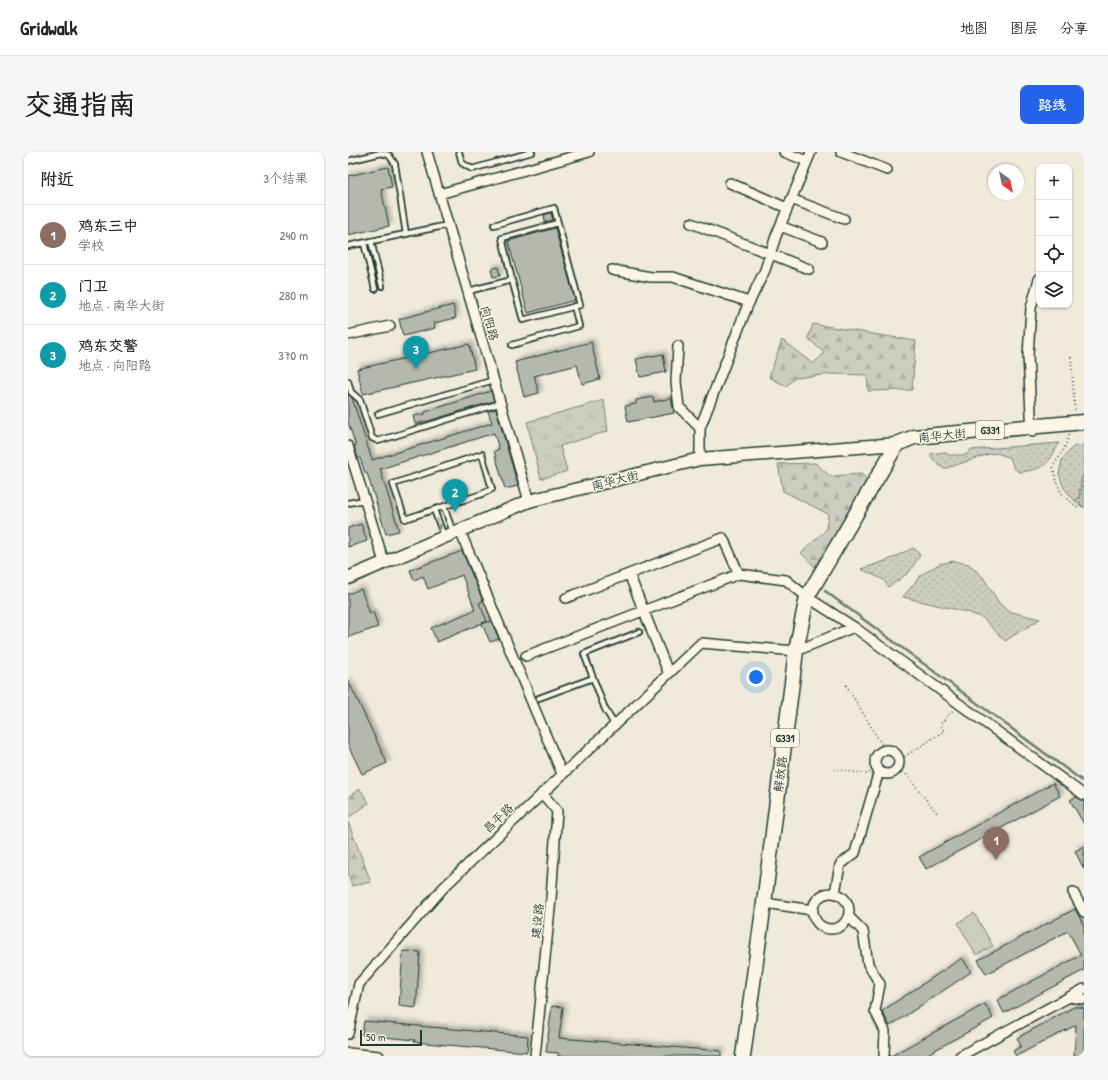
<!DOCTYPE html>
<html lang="zh">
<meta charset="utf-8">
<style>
:root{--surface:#fff;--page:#f6f6f6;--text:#222;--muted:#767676;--line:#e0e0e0;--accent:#2563eb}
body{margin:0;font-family:"Patrick Hand","LXGW WenKai TC",sans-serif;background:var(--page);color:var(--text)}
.controls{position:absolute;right:12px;top:12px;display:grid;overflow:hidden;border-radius:8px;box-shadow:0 1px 3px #0004}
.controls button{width:36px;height:36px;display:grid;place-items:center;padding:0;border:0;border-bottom:1px solid var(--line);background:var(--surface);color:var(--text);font:20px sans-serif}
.compass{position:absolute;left:640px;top:12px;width:36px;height:36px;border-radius:50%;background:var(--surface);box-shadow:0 1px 3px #0004;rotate:147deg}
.scale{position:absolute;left:12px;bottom:10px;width:62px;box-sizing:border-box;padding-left:4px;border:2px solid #1f3d34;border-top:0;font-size:11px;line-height:14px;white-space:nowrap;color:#1f3d34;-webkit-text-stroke:3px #fcf5e5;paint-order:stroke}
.you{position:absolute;left:408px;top:525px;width:14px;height:14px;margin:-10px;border:3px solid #fff;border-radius:50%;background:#1a73e8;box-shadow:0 0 0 6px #1a73e833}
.badge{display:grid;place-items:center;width:26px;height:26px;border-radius:50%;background:var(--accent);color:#fff;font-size:13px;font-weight:700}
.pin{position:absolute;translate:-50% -33px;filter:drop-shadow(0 1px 2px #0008)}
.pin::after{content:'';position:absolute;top:21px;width:14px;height:12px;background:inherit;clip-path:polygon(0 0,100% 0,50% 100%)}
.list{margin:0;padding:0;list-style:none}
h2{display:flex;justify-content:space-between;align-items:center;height:52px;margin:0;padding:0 16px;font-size:17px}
h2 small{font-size:13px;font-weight:400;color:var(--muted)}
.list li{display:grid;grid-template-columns:26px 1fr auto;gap:12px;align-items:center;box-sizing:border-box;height:60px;padding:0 16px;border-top:1px solid var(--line)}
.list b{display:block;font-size:15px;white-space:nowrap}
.list p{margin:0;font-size:13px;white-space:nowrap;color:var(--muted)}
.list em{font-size:13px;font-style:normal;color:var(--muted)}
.icon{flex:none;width:22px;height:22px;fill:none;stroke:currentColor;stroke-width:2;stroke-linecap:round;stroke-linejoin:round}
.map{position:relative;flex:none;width:736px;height:904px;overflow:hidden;border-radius:8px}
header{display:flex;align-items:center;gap:24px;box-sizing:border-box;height:56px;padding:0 20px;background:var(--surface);border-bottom:1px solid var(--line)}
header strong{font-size:19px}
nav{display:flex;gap:22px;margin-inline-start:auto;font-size:14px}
.intro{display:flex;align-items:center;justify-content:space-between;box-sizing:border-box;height:96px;padding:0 24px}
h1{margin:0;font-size:28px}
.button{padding:10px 18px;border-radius:8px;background:var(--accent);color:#fff;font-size:14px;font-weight:700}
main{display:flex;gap:24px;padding:0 24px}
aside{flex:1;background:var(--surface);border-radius:8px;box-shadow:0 1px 3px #0004}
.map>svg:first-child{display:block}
.grass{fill:#cccdbf;stroke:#76857a}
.forest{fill:url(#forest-firs);stroke:#76857a}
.park{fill:url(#park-tufts);stroke:#76857a}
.garden{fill:url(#garden-dots);stroke:#76857a}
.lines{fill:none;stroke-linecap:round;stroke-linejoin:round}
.stream{stroke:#6c7d71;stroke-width:2.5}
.building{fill:#b5b9ad;stroke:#1f3d34;filter:url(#shadow)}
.service-casing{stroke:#1f3d34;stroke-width:8}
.minor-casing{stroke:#1f3d34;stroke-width:12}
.secondary-casing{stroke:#1f3d34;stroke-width:15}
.trunk-casing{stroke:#1f3d34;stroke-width:17}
.path{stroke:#1f3d34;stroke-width:1.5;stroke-dasharray:1 3;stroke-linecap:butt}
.service{stroke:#fcf5e5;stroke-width:4.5}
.minor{stroke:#fcf5e5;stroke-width:9}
.secondary{stroke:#fcf5e5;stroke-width:12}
.trunk{stroke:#fcf5e5;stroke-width:14}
.oneway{fill:#8e998c}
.labels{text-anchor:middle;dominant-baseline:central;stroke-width:3;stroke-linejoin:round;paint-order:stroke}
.shield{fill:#fcf5e5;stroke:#617469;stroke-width:1}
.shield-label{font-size:11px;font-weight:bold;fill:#1f3d34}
.street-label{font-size:12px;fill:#1f3d34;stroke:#fcf5e5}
</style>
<header>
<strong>Gridwalk</strong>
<nav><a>地图</a><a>图层</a><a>分享</a></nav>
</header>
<div class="intro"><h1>交通指南</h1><a class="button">路线</a></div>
<main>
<aside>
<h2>附近<small>3个结果</small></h2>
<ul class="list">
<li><span class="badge" style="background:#8d6e63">1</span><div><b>鸡东三中</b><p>学校</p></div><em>240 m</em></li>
<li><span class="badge" style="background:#0f9aa8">2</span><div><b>门卫</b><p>地点 · 南华大街</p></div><em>280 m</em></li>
<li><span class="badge" style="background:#0f9aa8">3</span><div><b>鸡东交警</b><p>地点 · 向阳路</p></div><em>370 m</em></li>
</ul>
</aside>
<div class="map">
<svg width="736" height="904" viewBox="0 0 736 904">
<defs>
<pattern id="forest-firs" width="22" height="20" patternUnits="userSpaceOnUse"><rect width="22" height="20" fill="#cccdbf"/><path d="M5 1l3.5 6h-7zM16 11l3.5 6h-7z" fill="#afb1a5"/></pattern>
<pattern id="park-tufts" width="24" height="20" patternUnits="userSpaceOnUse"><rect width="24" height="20" fill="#cccdbf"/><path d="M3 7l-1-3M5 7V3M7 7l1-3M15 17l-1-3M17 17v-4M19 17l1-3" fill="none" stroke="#afb1a5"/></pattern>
<pattern id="garden-dots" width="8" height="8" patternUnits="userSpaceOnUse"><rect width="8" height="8" fill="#cccdbf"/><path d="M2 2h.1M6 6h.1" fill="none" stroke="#afb1a5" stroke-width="1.8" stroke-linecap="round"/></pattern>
<filter id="shadow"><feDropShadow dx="3" dy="-3" stdDeviation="2" flood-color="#0004"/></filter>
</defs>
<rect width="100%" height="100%" fill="#efeada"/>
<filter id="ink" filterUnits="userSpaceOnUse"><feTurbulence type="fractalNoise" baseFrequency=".025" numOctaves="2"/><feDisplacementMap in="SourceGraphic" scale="8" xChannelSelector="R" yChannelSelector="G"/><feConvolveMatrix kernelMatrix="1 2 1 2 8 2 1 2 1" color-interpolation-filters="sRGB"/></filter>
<g filter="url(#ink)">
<!-- grass -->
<path class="grass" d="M626,761l19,33 -17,9 -18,-32z"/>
<!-- forest -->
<path class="forest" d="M465,172l103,17 -4,49 -44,1 -1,-16 -36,-1 -36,4 -9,8 -17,-9 13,-37 31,24 11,-11 -16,-15z
M467,311l15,13 31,-2 12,10 -57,84 -15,-15 25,-23 2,-16 -45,-23 -5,-27z
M12,637l9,14 -21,15v-21z
M0,670l23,60 -19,4 -4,-13z"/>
<!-- park -->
<path class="park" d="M256,248l4,31 -48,15 7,25 -26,8 -14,-57z
M736,321v35l-9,-7 4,-3 2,-19z"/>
<!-- garden -->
<path class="garden" d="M711,291c-11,22 -15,27 -40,29l-5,-4 -4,-10 -13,-5 -8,1 -45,15 -13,-11v-4l13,-2 5,3h17l4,-5z
M736,293v28l-3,6 -2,19 -4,3 -11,-13 -5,-14 3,-14 10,-12 4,-2z
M565,396l3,2 4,5 -10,16 -10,8 -12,8 -4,-7 -23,-11 27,-9z
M605,409l16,3 14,13 16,26 9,8 32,8 -35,22 -22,-23 -13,-5 -67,-16 18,-22 18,-11z"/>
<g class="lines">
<!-- stream -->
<path class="stream" d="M477,439l259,191"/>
</g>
<!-- building -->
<path class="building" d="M40,15l4,20 -11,2 8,37 -41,9v-59z
M202,61h1l2,7 -8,2 -1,-7z
M207,76l20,72 -47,13 -20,-72z
M150,115l2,9 -7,1 -2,-8z
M105,153l3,13 -22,5 1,5 -32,8 -4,-17z
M243,190l9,37 -18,5 -5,-19 -43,11 5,17 -15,4 -9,-35z
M121,192l6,25 -112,25 -6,-25z
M315,202l3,18 -26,5 -4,-18z
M143,239l3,10 -66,20 -13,3 -2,-8 12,-2v-2z
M0,242l4,4 20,62 120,-37 -4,-12 8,-2 22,77 -13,3 -11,-38 5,-2 -5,-16 -114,36 19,62 -13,3 -19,-61h-2l-5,-15h-2l-4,-12h2l-8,-24z
M305,245l1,5 17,-4 3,15 -46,9 -3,-16 11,-2v-4z
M13,372l6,17 -19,6v-19z
M114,399l21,50 -4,2 8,18 -50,21 -6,-14 44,-18 -13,-35 -34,14 -5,-13 -9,4 -4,-10z
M13,437l9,25 3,-2 5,15 -30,10v-43z
M143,469l8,18 -9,3 -8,-18z
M0,528l39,83 -25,11 -14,-29z
M705,631l7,13 -134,73 -7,-12z
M728,645l8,4v23l-14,-24z
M736,694v23l-9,-18z
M727,757l9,17v44l-80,43 -7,-13 84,-45 -13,-24 -82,43 -8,-14z
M55,799l17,1 -4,56 -17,-2z
M614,806l9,14 -81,54 -8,-15z
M637,852l8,14 -69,38h-33z
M204,854l11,1 -4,31 162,13v5h-163v-3l-12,-1z
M726,855h6l4,1v48h-10l2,-31 -60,31 -3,-5 8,-5 -4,-8z
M16,869l164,15 -1,16 -113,-10 1,-2 -53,-5z"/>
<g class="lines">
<defs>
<path id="service" d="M111,0l3,11 10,6 60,-17
M0,9l33,-8 8,2 6,9 11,70
M23,89l11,45
M16,91l11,46
M0,94l100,-21
M164,128l-10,-42 56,-15
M120,139l44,-11 11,40 57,-15 -26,-97 -60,17
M164,193l67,-19 -5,-20
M0,229l3,11 9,8 12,38 6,3 123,-38
M30,262l116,-34
M134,302l10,35 -10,5 -77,25 -12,-35z
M0,351l17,-3
M96,355l9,25
M86,358l10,26
M191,546l54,-20
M266,572l-9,-15 -21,-55 55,-22"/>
<path id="minor" d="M79,0l102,349
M436,0l23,9
M493,0l46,18
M382,31l57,25
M91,42l150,-42
M443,47l53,20
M343,71l118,46
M432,74l42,16
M264,118l39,7h22l76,25
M0,183l42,-9
M330,194l-2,36 3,25 21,21
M684,280l-4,-76 3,-48 8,-29
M0,294l36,116
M352,307v-31l47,-121 18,-37 11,-34 35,-84
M112,379l102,243
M281,422l39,98
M218,446l157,-60 16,36
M178,504l213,-82 47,6 21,17 47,30 230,168
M527 610a12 12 0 1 1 24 0a12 12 0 1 1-24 0Z
M725,740l11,20
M465 759a18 18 0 1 1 36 0a18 18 0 1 1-36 0Z
M487,741l5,-28 15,-12 24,-82
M416,751l49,7
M501,765l14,14 5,33 12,20 -5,27 10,20 -1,25
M721,845l15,2
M0,882l11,-50 85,-97 257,-244 95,8 58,-24
M0,901l31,3
M187,904l16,-157 6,-88 -15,-18
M612,904l124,-67"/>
<path id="secondary" d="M0,426l181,-77 171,-42 197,-15"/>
<path id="trunk" d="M549,292l17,-7 33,-3 137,-12
M395,904l21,-153 32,-252 11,-54 90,-153"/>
</defs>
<!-- service casing -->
<use href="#service" class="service-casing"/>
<!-- minor casing -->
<use href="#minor" class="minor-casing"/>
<!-- secondary casing -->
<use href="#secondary" class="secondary-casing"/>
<!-- trunk casing -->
<use href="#trunk" class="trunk-casing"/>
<!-- path -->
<path class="path" d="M723,205l4,55
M720,283c-1,12 -8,21 -15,31l3,13 5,14 16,14 3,-3
M736,326l-1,2 -3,24 4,4
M498,533l39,65
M550,609l46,-30 -4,-6 14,-16
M548,616l10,6 31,39
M486,617l33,5 3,-2"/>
<!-- service -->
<use href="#service" class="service"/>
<!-- minor -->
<use href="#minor" class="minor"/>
<!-- secondary -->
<use href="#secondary" class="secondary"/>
<!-- trunk -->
<use href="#trunk" class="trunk"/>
</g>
<!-- one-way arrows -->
<defs><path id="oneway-solid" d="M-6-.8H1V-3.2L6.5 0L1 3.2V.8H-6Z"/></defs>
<use class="oneway" href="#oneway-solid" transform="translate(91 372) rotate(70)"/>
</g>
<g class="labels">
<!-- shield labels -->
<g class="shield">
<rect x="628" y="269" width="28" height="18" rx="3"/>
<rect x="423" y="577" width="28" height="18" rx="3"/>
</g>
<g class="shield-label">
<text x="642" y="278">G331</text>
<text x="437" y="586">G331</text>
</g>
<!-- street labels -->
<g class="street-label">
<text transform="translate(142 171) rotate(74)">向阳路</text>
<text transform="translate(594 283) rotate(-6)">南华大街</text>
<text transform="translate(267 328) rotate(-14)">南华大街</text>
<text transform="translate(432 622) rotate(-83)">解放路</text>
<text transform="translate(150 666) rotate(-44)">昌平路</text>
<text transform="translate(189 769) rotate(-84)">建设路</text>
</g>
</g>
</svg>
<div class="controls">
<button>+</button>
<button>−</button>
<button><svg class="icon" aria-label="locate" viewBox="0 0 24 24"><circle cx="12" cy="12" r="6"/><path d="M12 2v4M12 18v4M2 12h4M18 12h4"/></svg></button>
<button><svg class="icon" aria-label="layers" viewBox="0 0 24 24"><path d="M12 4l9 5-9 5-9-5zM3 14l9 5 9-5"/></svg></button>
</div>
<svg class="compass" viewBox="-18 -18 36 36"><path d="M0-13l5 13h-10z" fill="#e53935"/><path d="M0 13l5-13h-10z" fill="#767676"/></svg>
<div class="scale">50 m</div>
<div class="you"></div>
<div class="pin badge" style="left:648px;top:708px;background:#8d6e63">1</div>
<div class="pin badge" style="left:107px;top:360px;background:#0f9aa8">2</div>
<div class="pin badge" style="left:68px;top:217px;background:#0f9aa8">3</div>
</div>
</main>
